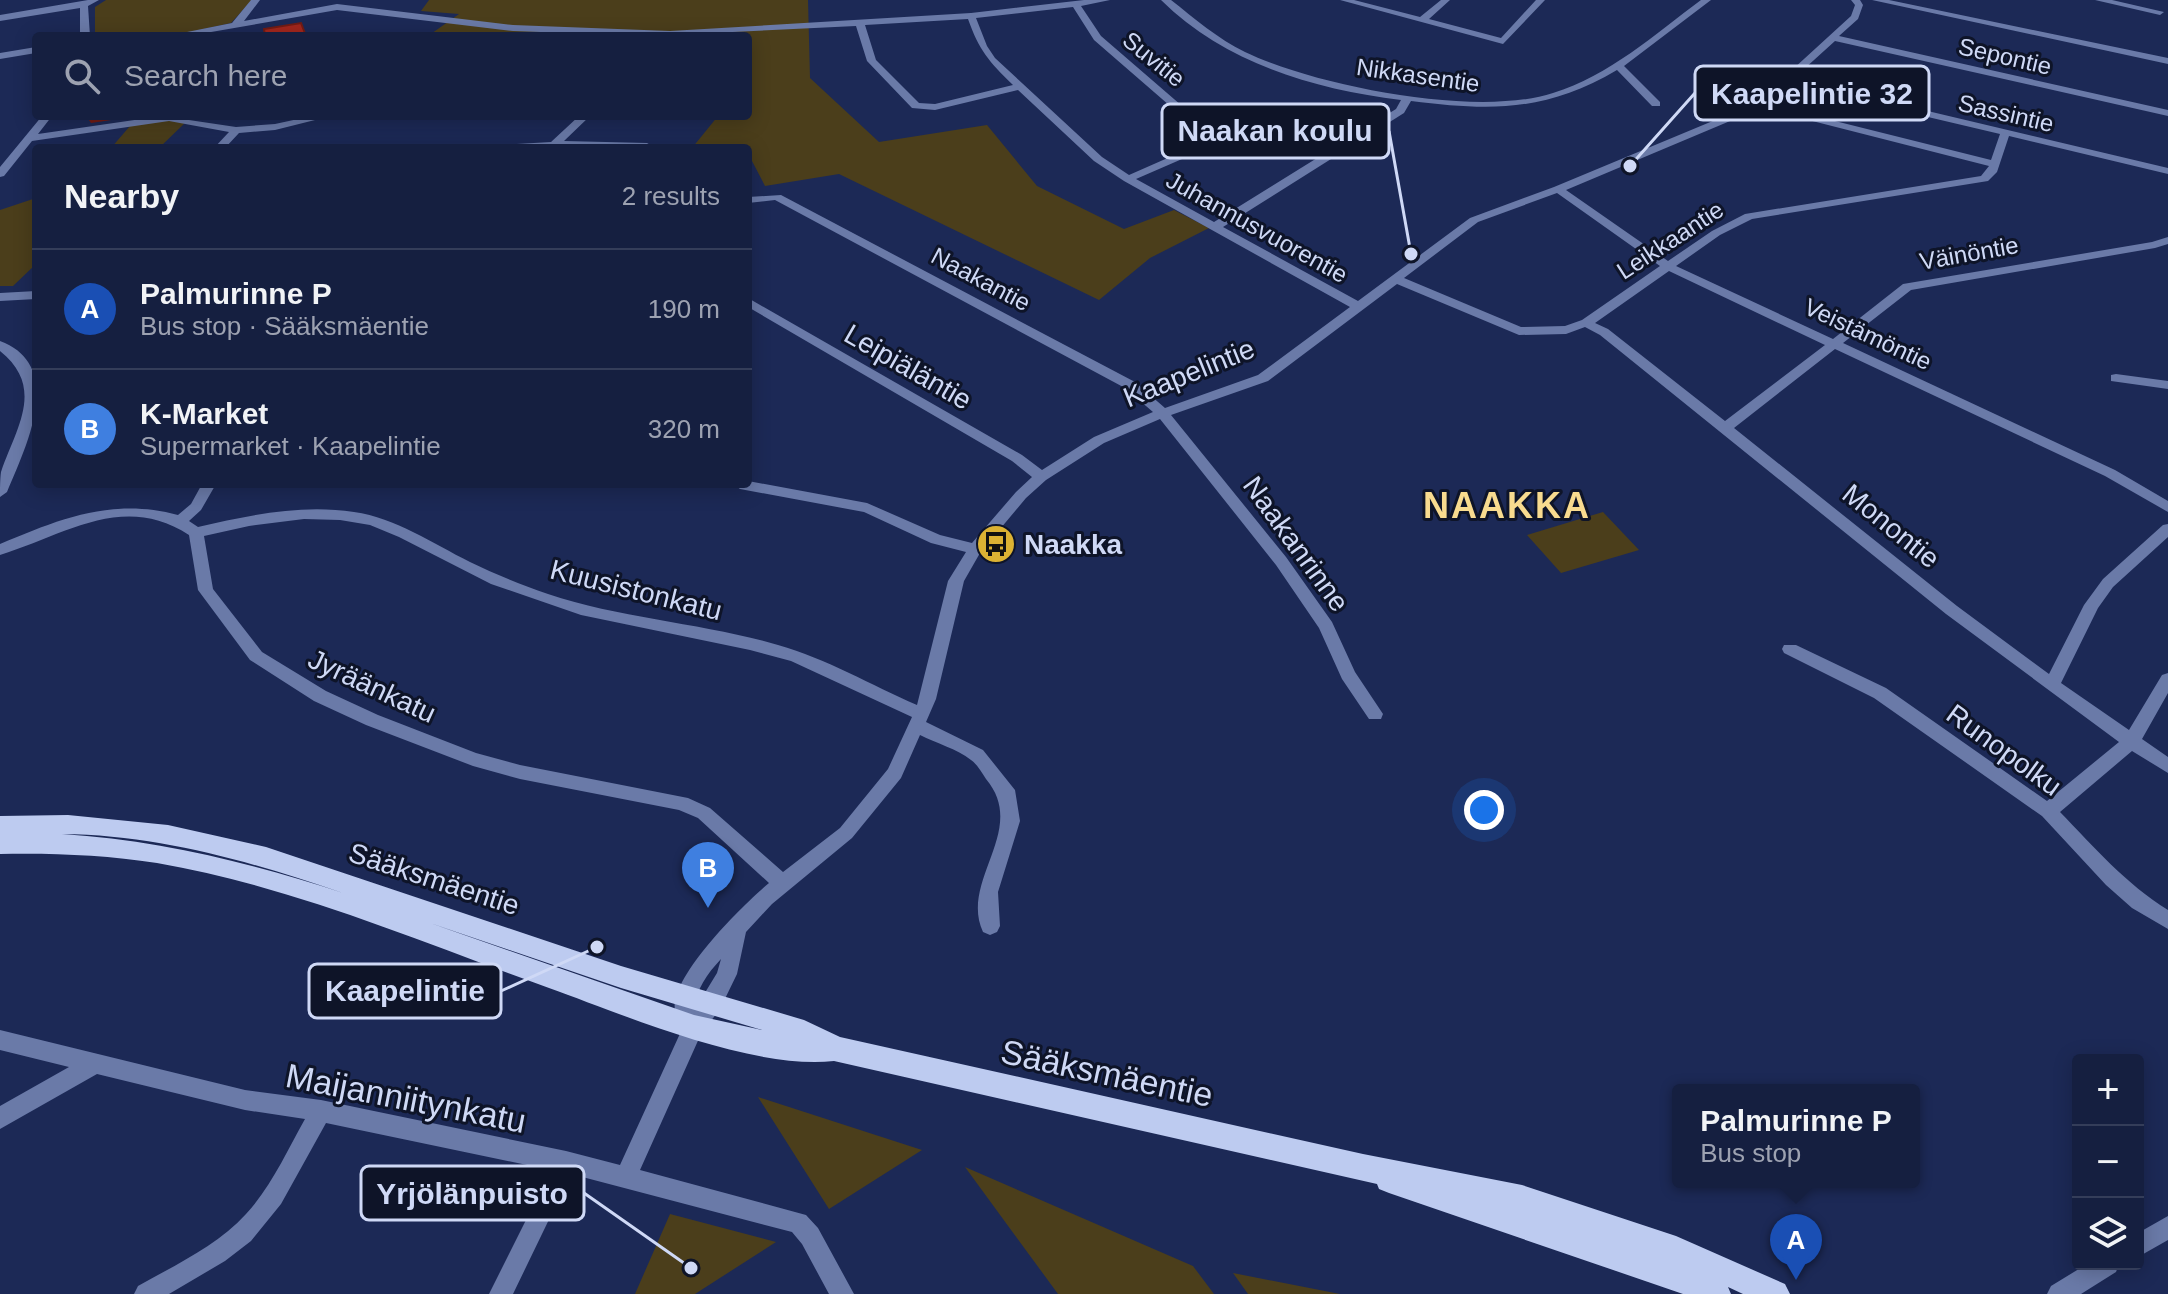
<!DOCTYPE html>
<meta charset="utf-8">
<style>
:root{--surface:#151f40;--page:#1e2747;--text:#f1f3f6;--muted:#9da2b1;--line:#343d59;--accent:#1a73e8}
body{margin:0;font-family:Helvetica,sans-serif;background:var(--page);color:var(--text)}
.controls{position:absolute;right:24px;bottom:24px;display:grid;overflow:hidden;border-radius:8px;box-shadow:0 4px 20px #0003}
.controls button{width:72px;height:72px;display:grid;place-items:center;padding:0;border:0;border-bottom:2px solid var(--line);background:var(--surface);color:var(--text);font:40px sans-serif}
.you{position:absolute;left:1484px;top:810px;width:28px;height:28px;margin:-20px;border:6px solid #fff;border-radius:50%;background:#1a73e8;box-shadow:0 0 0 12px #1a73e833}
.badge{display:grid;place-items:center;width:52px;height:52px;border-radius:50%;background:var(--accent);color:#fff;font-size:26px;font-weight:700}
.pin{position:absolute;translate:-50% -66px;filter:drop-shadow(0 2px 4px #0008)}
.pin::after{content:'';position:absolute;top:42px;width:28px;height:24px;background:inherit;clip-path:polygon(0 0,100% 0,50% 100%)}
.popup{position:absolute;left:1672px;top:1084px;width:248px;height:104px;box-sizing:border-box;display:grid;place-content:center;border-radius:8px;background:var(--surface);filter:drop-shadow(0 2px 6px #0005);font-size:26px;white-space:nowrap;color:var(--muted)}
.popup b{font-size:30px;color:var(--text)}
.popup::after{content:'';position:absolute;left:50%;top:100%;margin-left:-16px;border:16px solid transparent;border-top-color:var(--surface)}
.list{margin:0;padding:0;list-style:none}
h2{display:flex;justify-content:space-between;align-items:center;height:104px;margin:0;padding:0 32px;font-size:34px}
h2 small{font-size:26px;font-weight:400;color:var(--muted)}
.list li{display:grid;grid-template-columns:52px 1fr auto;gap:24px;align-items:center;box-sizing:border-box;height:120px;padding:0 32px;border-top:2px solid var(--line)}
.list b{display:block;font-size:30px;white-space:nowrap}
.list p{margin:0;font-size:26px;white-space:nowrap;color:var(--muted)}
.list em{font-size:26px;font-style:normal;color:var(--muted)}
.icon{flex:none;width:44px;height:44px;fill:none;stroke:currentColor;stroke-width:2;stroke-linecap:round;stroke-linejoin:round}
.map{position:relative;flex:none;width:2168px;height:1294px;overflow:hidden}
.search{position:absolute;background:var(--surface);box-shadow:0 4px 20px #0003;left:32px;top:32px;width:720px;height:88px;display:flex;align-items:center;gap:20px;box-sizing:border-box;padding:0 28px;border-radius:8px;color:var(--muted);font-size:30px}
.panel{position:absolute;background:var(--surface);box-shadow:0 4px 20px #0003;left:32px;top:144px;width:720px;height:344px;border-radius:8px}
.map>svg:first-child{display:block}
.green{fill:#4b3e1b}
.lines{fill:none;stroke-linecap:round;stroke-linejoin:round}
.minor{fill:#6a7aa8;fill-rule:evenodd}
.major{fill:#bdcbf0;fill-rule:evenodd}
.shaded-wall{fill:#711b14}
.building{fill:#a2261c;stroke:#711b14;stroke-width:2}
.labels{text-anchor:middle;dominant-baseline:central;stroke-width:6;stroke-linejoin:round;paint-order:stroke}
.far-street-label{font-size:24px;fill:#cfd9f6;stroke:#0e1428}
.street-label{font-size:28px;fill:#cfd9f6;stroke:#0e1428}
.poi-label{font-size:28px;font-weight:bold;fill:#cfd9f6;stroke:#0e1428;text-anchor:start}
.near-street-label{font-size:34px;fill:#cfd9f6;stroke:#0e1428}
.district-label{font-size:36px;font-weight:bold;letter-spacing:2px;fill:#f8db8f;stroke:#0e1428}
.leader{fill:none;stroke:#cfd9f6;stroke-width:3}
.callout-dot{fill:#cfd9f6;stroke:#0e1428;stroke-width:3}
.callout{fill:#0e1428;stroke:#cfd9f6;stroke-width:3}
.callout-label{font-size:30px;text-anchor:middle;font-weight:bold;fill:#cfd9f6}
</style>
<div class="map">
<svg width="2168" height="1294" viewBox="0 0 2168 1294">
<rect width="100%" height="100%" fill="#1c2956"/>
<!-- green -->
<path class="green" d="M106,0h146l-21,23 -59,13h-77v-29z
M429,0h379l2,78 69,64 108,-17 50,61 87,43 50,-19 35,18 -59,30 -51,42 -260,-126 -74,12 -13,-25 -4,1v-14h-56l26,-32h30v-80h-320l31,-22 -38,-3z
M170,120l17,1 -28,27h-48l19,-22z
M36,198v66l-23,22h-13v-76z
M1603,512l36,38 -78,23 -34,-38z
M758,1097l164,53 -93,59z
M965,1167l228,99 21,28h-156z
M670,1214l106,28 -81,52h-60z
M1233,1273l107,21h-92z"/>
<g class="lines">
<!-- minor -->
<path class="minor" d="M88,0h11l-11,6 2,30h-10v-28l-80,13v-6z
M251,0h9l-16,21 93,-17 176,21 157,6 301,-18 113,-13h26l-29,6 20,30 117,101 -6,9 -76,33 78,43 182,-113 5,-9c-88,-11 -176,-37 -240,-100h10c23,18 47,39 74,52 71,34 232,66 308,41 56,-17 102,-59 148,-93h10l-87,66 36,36v4h-8l-35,-36c-71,42 -126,41 -206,31l-7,12 -181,114 135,74 112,-83 84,-31 202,-84 95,-87 4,-11 -4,-5h9l3,5 -5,14 -19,17 329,74v6l-333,-75 -42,38 375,89v6l-159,-38 -12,36 -9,9 -236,38 -32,16 -44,31 157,73 70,-55 249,-42 16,-5v7l-13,4 -244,42 -68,53 272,127 53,31v11l-63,-36 -270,-127 -101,79 223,178 92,68 35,-69 19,-26 60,-54 5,-1v13l-55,50 -15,21 -37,75 68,47 33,-55 6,-2v20l-26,46 26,18v16l-36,-22 -72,61c34,35 66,72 108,98v19l-36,-21 -26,-23 -64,-69 -168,-118 -90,-45 -2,-4 2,-4h12l90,43 161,113 72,-59 -173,-128 -346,-279 -15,-8 -19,7 -47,1 -122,-51 -129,97 -97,34 115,142 46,65 23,50 28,42 -2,5h-12l-27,-40 -23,-51 -43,-63 -116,-146 -56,24 -58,37 -20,18 -46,55 -16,28 -28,118 -10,23 57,28 32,40 5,31 -22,71 2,34 -3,6 -7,3 -7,-3c-24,-52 46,-102 3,-153 -4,-6 -9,-15 -15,-19 -14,-11 -35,-17 -51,-25l-19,43 -49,60 -80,66 -26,28 -9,42 -17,35 -19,25 -61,136 166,45 12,13 36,66h-25l-27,-50 -10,-12 -221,-58 -58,120h-24l62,-124 -225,-47 -45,81 -30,37 -26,20 -56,33h-35l4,-8c37,-21 79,-40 108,-72 25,-27 41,-63 59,-95l-60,-9 -148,-36 -97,55v-23l69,-39 -69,-17v-20l245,60 76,10 245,51 54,14 63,-138c-2,-5 -7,-11 -8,-16 -6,-34 69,-107 94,-128l-71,-65 -19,-8 -159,-31 -47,-13 -107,-41 -52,-24 -64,-41 -52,-70 -9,-55c-66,-43 -124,0 -189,20v-11c59,-25 113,-47 178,-29l13,-11 11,-20h14l-15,26 -12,11 9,6c51,-12 104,-23 156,-15 42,6 78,31 116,50 25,12 51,23 78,32 75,25 155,29 230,51 49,14 93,40 139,60l31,-124 18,-29 -35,-9 -67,-31 -124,-23 -7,-5h15v-3l119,22 73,32 32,8 44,-51 16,-15 -20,-16 -264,-154v-9l274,157 20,15 52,-33 59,-25 -28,-24 -350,-188 -27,3v-6l33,-2 354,187 30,26 93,-33 92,-68 -226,-126 -30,-20 -76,-71 -83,20 -23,-2 -45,-47 -11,-35 -206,10 -137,-5 -176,-21 -149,26h-21l65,-13zM1073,7l21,33 113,98 -3,4 -75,33 -27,-18 -107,-99 -8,-12 -11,-28zM968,19c11,31 21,43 45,66l-78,19 -16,-1 -43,-43 -11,-35zM1788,84l212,50 -9,26 -224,-56zM1761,108l228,58 -8,10 -236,38 -33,17 -44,30 -102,-71zM1557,193l103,73 -78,54 -17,6 -44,1 -117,-49 74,-56zM1669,271l156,74 -100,76 -117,-92 -13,-6zM304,519l36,1 30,5 29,12 92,47 90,31 169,35 41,11 121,56 -24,52 -48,59 -57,44 -73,-64 -22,-10 -168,-33 -44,-12 -98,-38 -52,-24 -64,-39 -49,-63 -9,-53 45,-10zM721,959l-4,14 -22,36c1,-20 12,-35 26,-50z
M1340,0h14l66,17 21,-17h9l-21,19 72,19 35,-38h9l-42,44z
M1872,0h17l279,58v6z
M2095,0h17l52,12 -4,3z
M36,47v6l-36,6v-6z
M42,116h10l-14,18 124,-18 74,11 39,-3 37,-8h19l-56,14 -36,3 -14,15h-11l15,-16 -60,-11 -137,20 -28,35 -4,1v-10z
M579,116h11l-26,25 83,2 5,3 -157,2 5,-3 51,-3z
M36,291v8l-36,2v-8z
M0,341c67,25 25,107 7,151l-7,5c0,-8 0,-18 1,-25 15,-44 45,-84 -1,-121z
M2116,374l52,7v8l-57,-8v-6z
M2168,1216v24l-30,17v-24z
M2087,1264h32l-3,8 -35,22h-34l4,-8z"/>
<!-- major -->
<path class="major" d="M68,815l100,10 98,22 355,119 183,54 36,17 523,117 159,31 154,51 109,48 5,10h-47l-15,-7 3,7h-48l-294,-101 -10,-4 -2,-5 -543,-123c-82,9 -207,-45 -285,-73 -128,-46 -258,-102 -392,-125 -52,-8 -104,-10 -157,-9v-38zM62,834c98,1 190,28 281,59 -92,-30 -184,-53 -281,-59zM430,923l191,65 141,42 -68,-15z"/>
</g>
<!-- shaded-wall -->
<path class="shaded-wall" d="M86,116h32v3l-27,4z"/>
<!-- building -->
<path class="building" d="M301,23l5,13h-41l-1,-7z"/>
<!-- icons -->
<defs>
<symbol id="bus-disc" viewBox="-11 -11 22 22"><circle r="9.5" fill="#dcb233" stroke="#0e1428"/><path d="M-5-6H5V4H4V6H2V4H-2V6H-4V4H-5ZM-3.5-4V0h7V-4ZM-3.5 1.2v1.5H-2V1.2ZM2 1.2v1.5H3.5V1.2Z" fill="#111"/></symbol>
</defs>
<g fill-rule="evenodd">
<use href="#bus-disc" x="974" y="522" width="44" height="44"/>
</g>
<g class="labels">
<!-- far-street labels -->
<g class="far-street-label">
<text transform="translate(2005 56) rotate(13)">Sepontie</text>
<text transform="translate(1154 59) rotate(39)">Suvitie</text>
<text transform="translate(1418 75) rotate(8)">Nikkasentie</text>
<text transform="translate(2006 113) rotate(13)">Sassintie</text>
<text transform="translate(1257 227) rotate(29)">Juhannusvuorentie</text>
<text transform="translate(1670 240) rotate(-33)">Leikkaantie</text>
<text transform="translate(1969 253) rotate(-10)">Väinöntie</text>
<text transform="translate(981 279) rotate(28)">Naakantie</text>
<text transform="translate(1868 334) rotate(25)">Veistämöntie</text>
</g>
<!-- street labels -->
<g class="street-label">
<text transform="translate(908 367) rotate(30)">Leipiäläntie</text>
<text transform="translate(1189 373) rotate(-22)">Kaapelintie</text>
<text transform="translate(1891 526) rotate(39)">Monontie</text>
<text transform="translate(1296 544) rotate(54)">Naakanrinne</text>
<text transform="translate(636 590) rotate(14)">Kuusistonkatu</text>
<text transform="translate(372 686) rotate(25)">Jyräänkatu</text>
<text transform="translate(2004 750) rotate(36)">Runopolku</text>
<text transform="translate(434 879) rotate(18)">Sääksmäentie</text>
</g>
<!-- poi labels -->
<g class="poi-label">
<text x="1024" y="544">Naakka</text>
</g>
<!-- near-street labels -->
<g class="near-street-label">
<text transform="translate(1107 1073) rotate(12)">Sääksmäentie</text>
<text transform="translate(406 1098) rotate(11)">Maijanniitynkatu</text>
</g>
<!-- district labels -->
<g class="district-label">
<text x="1507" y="505">NAAKKA</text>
</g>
</g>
<!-- callouts -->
<path class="leader" d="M1630 166L1695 93M1411 254L1389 131M597 947L501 991M691 1268L584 1193"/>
<g class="callout-dot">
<circle cx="1630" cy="166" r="8"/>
<circle cx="1411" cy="254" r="8"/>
<circle cx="597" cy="947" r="8"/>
<circle cx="691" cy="1268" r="8"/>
</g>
<g class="callout">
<rect x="1695" y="66" width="234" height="54" rx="8"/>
<rect x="1162" y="104" width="227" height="54" rx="8"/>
<rect x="309" y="964" width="192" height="54" rx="8"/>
<rect x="361" y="1166" width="223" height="54" rx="8"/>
</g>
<g class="callout-label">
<text x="1812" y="104">Kaapelintie 32</text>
<text x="1275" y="141">Naakan koulu</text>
<text x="405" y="1001">Kaapelintie</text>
<text x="472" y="1204">Yrjölänpuisto</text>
</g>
</svg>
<div class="controls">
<button>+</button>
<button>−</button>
<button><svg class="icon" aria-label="layers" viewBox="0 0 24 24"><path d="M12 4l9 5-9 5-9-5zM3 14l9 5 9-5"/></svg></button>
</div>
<div class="you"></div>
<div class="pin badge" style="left:1796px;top:1280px;background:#1a4fb4">A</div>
<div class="popup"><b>Palmurinne P</b>Bus stop</div>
<div class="pin badge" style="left:708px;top:908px;background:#3f7fe0">B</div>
<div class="search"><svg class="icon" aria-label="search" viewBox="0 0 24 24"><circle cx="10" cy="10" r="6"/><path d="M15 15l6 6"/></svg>Search here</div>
<section class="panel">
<h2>Nearby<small>2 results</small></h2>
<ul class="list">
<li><span class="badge" style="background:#1a4fb4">A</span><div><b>Palmurinne P</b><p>Bus stop · Sääksmäentie</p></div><em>190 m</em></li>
<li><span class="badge" style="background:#3f7fe0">B</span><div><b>K-Market</b><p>Supermarket · Kaapelintie</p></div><em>320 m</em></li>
</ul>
</section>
</div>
